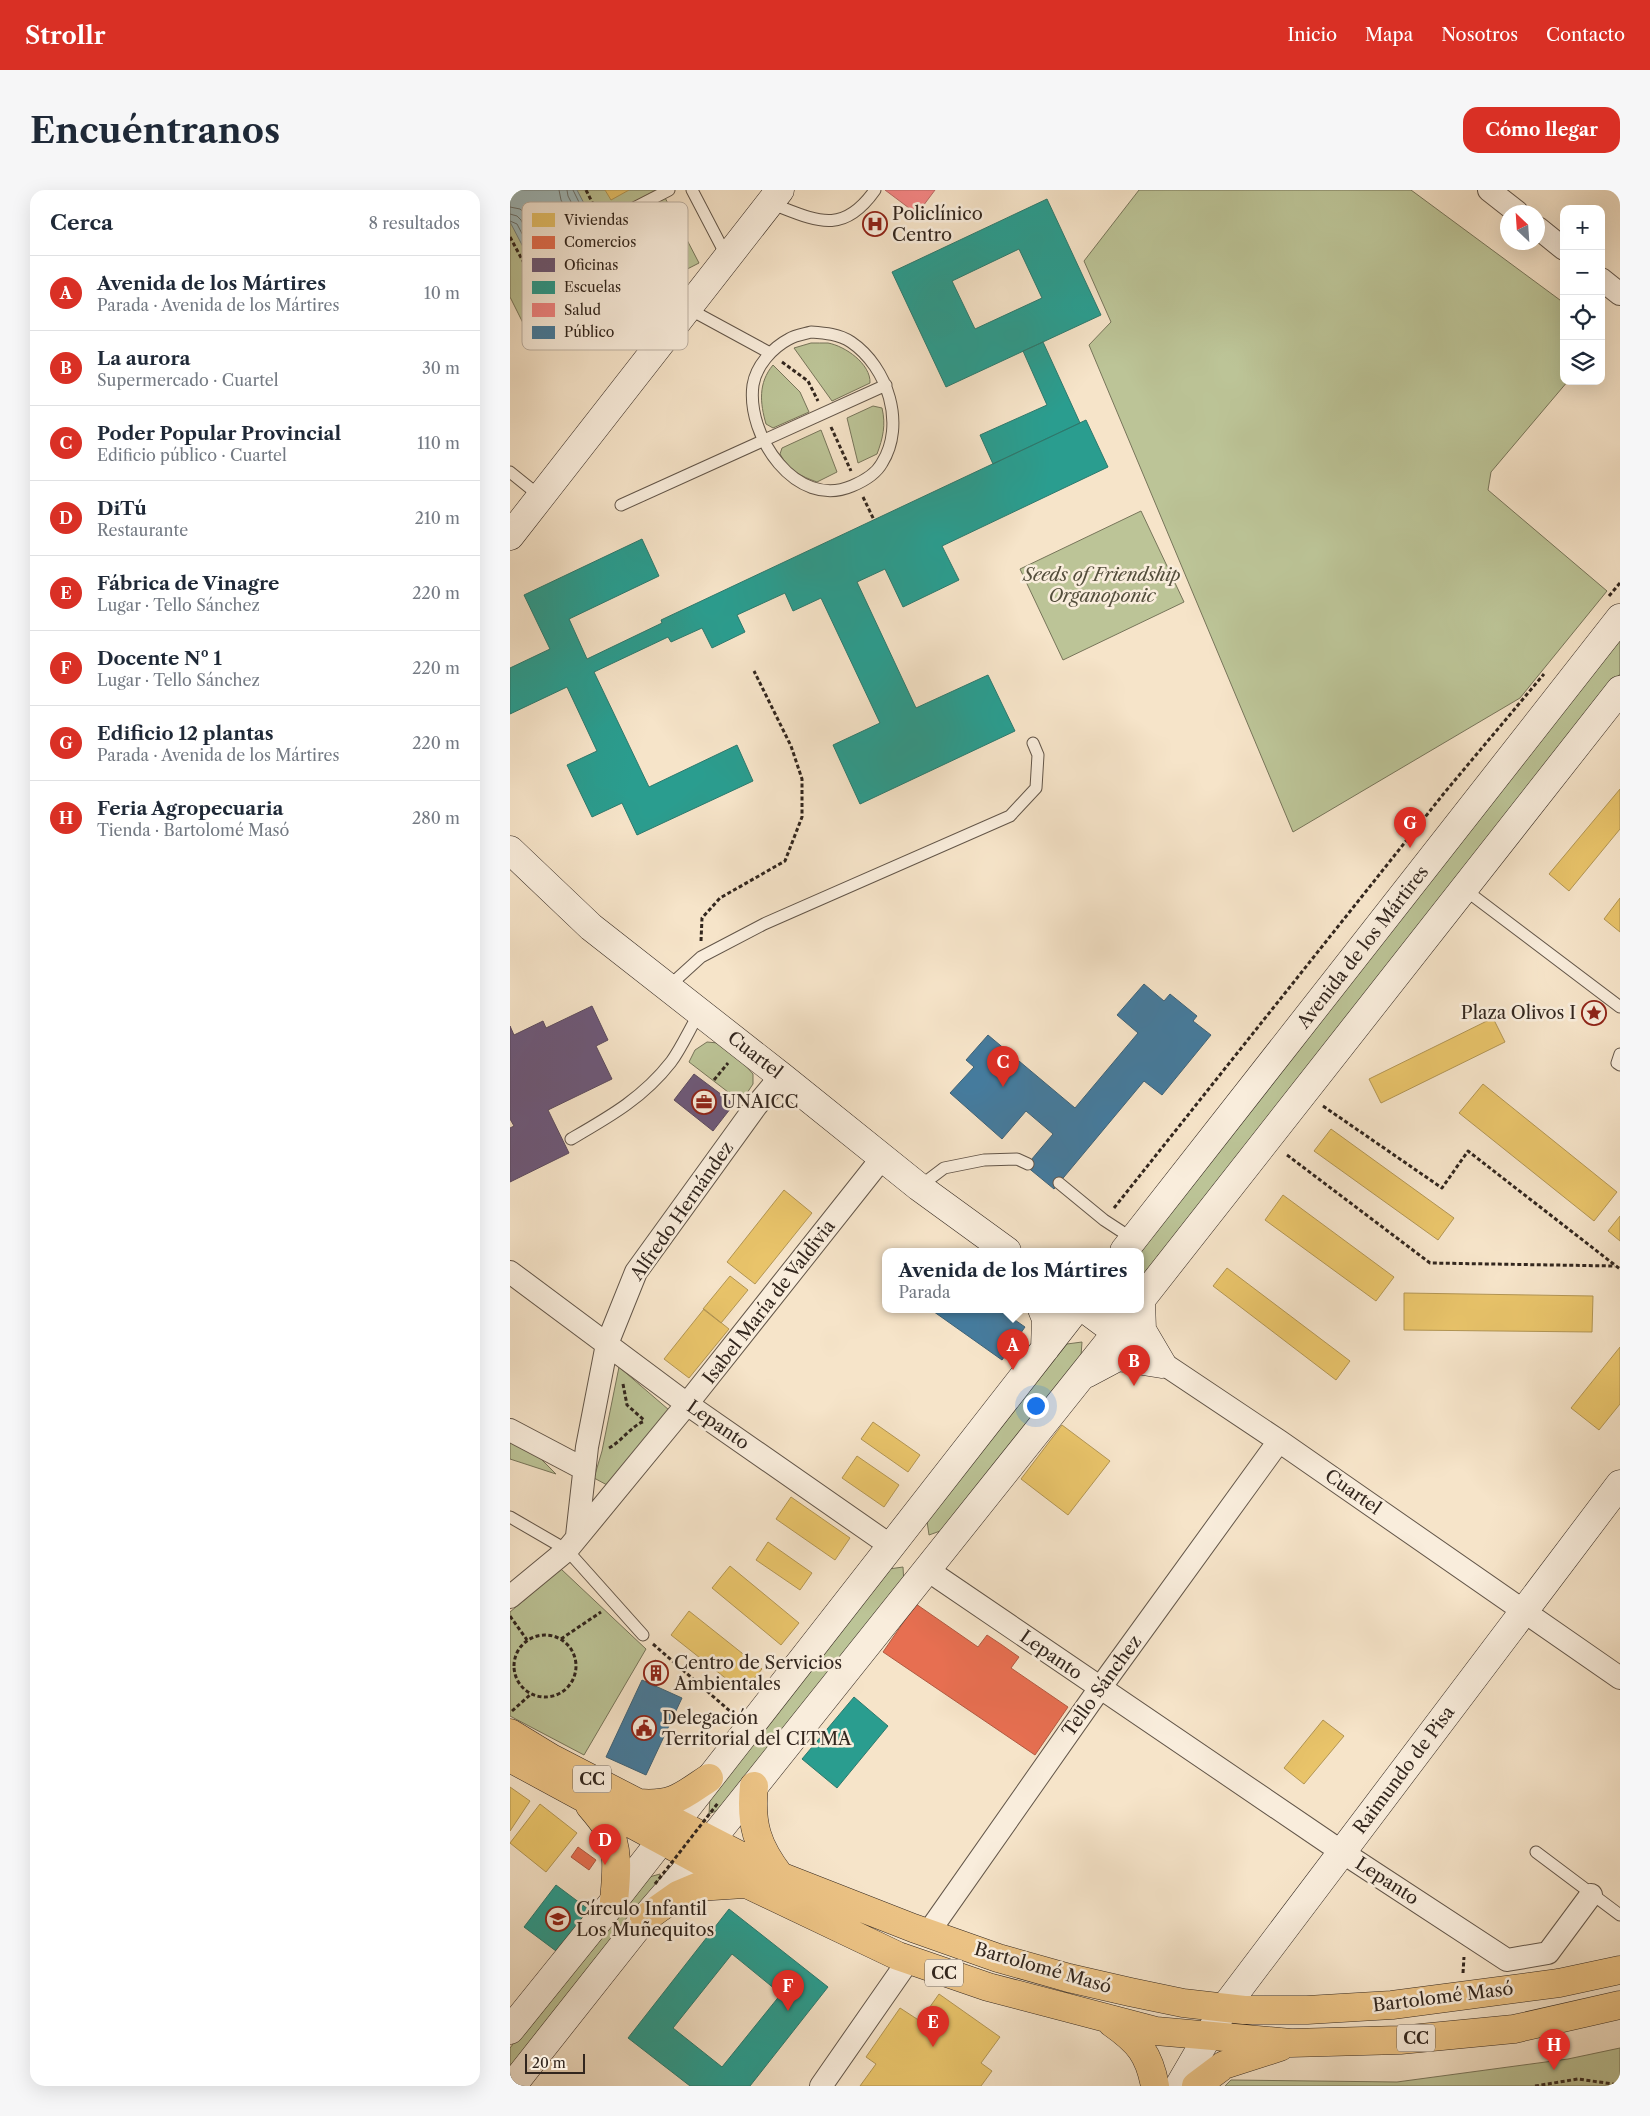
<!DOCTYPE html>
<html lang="es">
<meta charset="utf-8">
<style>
:root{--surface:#fff;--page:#f6f6f7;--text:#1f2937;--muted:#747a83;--line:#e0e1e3;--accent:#d93025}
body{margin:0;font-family:"Libre Caslon Text",serif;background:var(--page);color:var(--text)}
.controls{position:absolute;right:15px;top:15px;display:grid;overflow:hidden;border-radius:10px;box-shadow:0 5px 20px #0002}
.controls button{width:45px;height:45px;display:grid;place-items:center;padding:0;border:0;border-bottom:1px solid var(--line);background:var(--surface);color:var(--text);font:25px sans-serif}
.compass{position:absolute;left:990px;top:15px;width:45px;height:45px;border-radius:50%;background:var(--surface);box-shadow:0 5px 20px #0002;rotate:335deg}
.scale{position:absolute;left:15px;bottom:12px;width:60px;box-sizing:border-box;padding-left:5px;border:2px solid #32261e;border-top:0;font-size:14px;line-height:18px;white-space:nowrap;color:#32261e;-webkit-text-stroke:4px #f9eddc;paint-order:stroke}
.you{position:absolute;left:525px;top:1215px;width:18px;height:18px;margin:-12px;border:4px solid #fff;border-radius:50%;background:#1a73e8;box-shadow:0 0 0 8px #1a73e833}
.badge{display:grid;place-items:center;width:32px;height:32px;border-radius:50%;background:var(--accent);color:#fff;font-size:16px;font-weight:700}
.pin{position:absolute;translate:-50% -41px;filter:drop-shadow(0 1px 2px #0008)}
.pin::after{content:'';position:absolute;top:26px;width:18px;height:15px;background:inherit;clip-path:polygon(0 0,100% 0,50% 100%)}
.popup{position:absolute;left:372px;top:1058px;width:262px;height:65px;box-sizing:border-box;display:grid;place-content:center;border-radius:10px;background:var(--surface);filter:drop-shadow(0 1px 4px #0005);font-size:16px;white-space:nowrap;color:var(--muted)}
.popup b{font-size:19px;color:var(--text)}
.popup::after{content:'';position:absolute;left:50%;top:100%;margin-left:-10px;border:10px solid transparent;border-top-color:var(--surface)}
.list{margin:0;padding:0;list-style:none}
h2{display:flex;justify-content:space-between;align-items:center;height:65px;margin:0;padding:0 20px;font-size:21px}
h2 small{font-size:16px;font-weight:400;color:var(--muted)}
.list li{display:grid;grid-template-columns:32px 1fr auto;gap:15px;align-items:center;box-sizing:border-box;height:75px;padding:0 20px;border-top:1px solid var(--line)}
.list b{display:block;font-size:19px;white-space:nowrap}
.list p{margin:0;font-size:16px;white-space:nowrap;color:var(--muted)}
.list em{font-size:16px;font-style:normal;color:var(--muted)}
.icon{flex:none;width:28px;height:28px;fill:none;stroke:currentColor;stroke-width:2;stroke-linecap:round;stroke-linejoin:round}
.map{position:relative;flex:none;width:1110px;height:1896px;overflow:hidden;border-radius:15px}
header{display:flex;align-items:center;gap:30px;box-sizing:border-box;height:70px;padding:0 25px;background:var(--accent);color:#fff}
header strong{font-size:24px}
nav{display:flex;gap:28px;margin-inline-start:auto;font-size:18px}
.intro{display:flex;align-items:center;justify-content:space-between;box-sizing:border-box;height:120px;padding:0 30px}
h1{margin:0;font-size:35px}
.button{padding:12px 22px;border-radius:15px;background:var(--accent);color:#fff;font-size:18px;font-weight:700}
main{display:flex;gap:30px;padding:0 30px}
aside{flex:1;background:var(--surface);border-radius:15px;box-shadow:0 5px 20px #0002}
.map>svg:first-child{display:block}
.green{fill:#bcc497;stroke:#77755a}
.water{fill:#a0bcbf;stroke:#74807f}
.homes{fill:#e9c46a;stroke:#b29553}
.shops{fill:#e76f51;stroke:#b15942}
.offices{fill:#6d597a;stroke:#5b4a5e}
.schools{fill:#2a9d8f;stroke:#2c796d;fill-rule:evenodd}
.health{fill:#f28482;stroke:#b86864}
.public{fill:#457b9d;stroke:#3f6277}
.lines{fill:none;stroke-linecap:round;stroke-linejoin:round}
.shore{stroke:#69716e;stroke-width:1}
.lane-casing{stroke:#635649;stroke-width:13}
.street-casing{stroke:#635649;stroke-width:24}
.secondary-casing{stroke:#32261e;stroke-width:29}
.primary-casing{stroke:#32261e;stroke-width:29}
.path{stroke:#32261e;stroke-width:3;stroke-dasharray:4 2.5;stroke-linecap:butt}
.lane{stroke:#f9eddc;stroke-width:11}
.street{stroke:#f9eddc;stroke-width:22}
.secondary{stroke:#f9eddc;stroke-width:28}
.primary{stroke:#ebc284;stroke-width:28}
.path-bridge{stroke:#32261e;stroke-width:3;stroke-dasharray:4 2.5;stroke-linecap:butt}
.labels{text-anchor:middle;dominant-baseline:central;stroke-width:5;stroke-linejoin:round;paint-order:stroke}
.shield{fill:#f9eddc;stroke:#6e6257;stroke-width:1}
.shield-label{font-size:16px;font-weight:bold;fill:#32261e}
.poi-label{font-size:18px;fill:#32261e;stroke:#f9eddc;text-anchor:start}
.park-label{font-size:18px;font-style:italic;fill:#544e3c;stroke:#f9eddc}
.street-label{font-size:18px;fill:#32261e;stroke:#f9eddc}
.key{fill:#f9eddc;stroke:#bdb1a3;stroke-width:1}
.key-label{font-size:14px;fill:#32261e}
</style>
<header>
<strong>Strollr</strong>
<nav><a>Inicio</a><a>Mapa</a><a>Nosotros</a><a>Contacto</a></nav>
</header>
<div class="intro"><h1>Encuéntranos</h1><a class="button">Cómo llegar</a></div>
<main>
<aside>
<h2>Cerca<small>8 resultados</small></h2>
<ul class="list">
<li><span class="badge">A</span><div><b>Avenida de los Mártires</b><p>Parada · Avenida de los Mártires</p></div><em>10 m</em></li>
<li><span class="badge">B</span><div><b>La aurora</b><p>Supermercado · Cuartel</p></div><em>30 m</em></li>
<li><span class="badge">C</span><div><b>Poder Popular Provincial</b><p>Edificio público · Cuartel</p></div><em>110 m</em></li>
<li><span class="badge">D</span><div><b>DiTú</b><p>Restaurante</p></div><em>210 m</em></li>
<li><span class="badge">E</span><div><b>Fábrica de Vinagre</b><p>Lugar · Tello Sánchez</p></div><em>220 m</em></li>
<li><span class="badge">F</span><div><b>Docente Nº 1</b><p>Lugar · Tello Sánchez</p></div><em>220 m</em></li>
<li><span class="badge">G</span><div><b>Edificio 12 plantas</b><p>Parada · Avenida de los Mártires</p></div><em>220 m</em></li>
<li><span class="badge">H</span><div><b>Feria Agropecuaria</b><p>Tienda · Bartolomé Masó</p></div><em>280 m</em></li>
</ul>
</aside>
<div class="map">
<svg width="1110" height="1896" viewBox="0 0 1110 1896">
<rect width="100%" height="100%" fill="#f6e4c9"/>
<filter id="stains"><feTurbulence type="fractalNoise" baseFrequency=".004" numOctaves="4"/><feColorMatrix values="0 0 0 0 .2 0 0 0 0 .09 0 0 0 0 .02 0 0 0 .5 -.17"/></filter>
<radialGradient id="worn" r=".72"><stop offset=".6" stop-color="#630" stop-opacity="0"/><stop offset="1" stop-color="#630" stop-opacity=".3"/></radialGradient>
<!-- green -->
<path class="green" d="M0,0h151l38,73 -164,84 -25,-50z
M629,0h272l153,113v78h4l-77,91 -3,18 119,101 -87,107 -227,134 -204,-487 22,-23 -27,-61z
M301,153c6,0 11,0 17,0 17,3 43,21 42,40l-38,18 -38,-53z
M263,175l27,27 9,20 -36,16 -7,-4c-6,-21 -8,-41 7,-59z
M363,216l9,2c4,17 1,30 -5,46l-19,9 -11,-45z
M311,240l16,42 -20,10c-17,-6 -28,-12 -37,-28l2,-6z
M631,321l43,91 -121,58 -43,-91z
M1110,449v35l-472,601 -7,4 -1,-28z
M197,852l11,1 26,21 9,10v10l-12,18 -52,-40 6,-12z
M572,1152l-1,14 -138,174 -14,5 -2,-14 140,-177z
M109,1177l50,43 -60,76 -15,-8 8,-27z
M0,1251l30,17 16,16 -46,-15z
M393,1377l1,17 -179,223 -16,7 1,-17 179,-228z
M51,1379l85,80 -62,106 -74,-39v-104z
M150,1684l-2,21 -148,185v-32l132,-169z
M1110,1858v38h-395l6,-6 166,2 171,-23z"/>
<!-- water -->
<path class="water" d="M0,0h67l42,80 -66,34 -43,-82z"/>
<!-- homes -->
<path class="homes" d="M95,0h24l-18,10z
M1110,599v40l-51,62 -20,-17z
M1110,708v34l-16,-13z
M983,828l12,24 -124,61 -12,-24z
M973,894l134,108 -23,29 -135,-108z
M821,939l123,89 -16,22 -124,-89z
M274,1000l28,23 -57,71 -28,-22z
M773,1005l111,82 -18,24 -111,-81z
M1110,1026v25l-12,-10z
M717,1078l123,93 -14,19 -123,-94z
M220,1086l18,14 -27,33 -18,-14z
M894,1103l189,3 -1,36 -188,-2z
M194,1119l25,20 -40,49 -25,-19z
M1110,1157v57l-21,26 -28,-22z
M363,1232l47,33 -12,17 -47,-33z
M552,1235l48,36 -42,54 -47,-36z
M347,1266l42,29 -15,22 -42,-29z
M281,1307l59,41 -15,22 -59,-41z
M258,1352l44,31 -12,17 -44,-30z
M220,1376l69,57 -18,22 -69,-57z
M179,1421l73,58 -19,23 -72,-57z
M813,1530l21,16 -40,48 -20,-16z
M0,1597l20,14 -20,30z
M30,1614l37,29 -31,39 -36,-29z
M429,1804l61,43 -19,26 11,8 -11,15h-121l16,-22 -10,-7 34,-49 20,13z"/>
<!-- shops -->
<path class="shops" d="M406,1414l62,43 9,-12 15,10 17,12 -8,11 57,39 -33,48 -152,-103z
M68,1657l18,13 -7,10 -18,-13z"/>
<!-- offices -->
<path class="offices" d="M82,816l16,34 -12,6 16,33 -64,31 21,43 -59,29v-54l4,-2 -4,-7v-93l4,9 29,-14 3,7z
M184,884l40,30 -21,27 -39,-31z"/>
<!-- schools -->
<path class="schools" d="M537,9l54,116 -155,72 -54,-115zM509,59l23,49 -67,31 -23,-48z
M533,152l37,81 -87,41 -13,-29 67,-30 -24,-54z
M576,230l22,47 -166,79 17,34 -56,27 -18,-38 -28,13 59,126 72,-33 27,56 -155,73 -27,-59 47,-22 -59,-125 -28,13 -8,-18 -48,22 8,17 -33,16 -10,-20 -31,14 -3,-5 -74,35 55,115 88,-42 16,36 -116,54 -15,-32 -30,14 -25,-52 30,-14 -30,-64 -57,27v-46l40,-19 -26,-54 118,-56 17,37 -90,43 18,40 75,-36 -1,-3z
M344,1507l34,29 -51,62 -35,-29z
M46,1695l36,27 -32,42 -36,-27z
M219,1719l99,78 -78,99h-60l-62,-48zM222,1764l49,40 -59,73 -49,-39z"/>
<!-- health -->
<path class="health" d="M375,0h50l-18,24z"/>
<!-- public -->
<path class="public" d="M634,794l20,17 6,-7 27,22 -4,5 18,14 -49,60 -18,-14 -90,108 -28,-23 27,-32 -27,-23 -24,28 -52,-46 24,-26 -8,-7 22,-25 87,73 63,-75 -21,-18z
M420,1119h69l26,18 -23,33z
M145,1470l11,5 -10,22 -10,-5z
M132,1490l40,18 -36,77 -40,-18z"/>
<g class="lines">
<!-- shore -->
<path class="shore" d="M0,17l10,2 7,6 33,62 3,1 30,-17 -32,-61 -2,-10
M0,24l7,2 4,4 35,67 4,1 43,-24 -35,-68 -1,-6
M0,31l7,3 37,71 3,1 54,-29 -38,-77"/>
<defs>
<path id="lane" d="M182,0l35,67
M260,13c45,17 72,34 105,-13
M93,34l66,-34
M179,119l81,44
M301,142c14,1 28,2 40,10 37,25 55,83 31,121 -6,11 -18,18 -30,23 -56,24 -106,-50 -99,-101 3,-19 19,-37 36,-46 6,-4 15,-5 22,-7z
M0,282l31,25
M111,315l265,-120
M954,699l156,118
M158,797l33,-30 63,-33 246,-108 26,-28 2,-33 -5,-12
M1110,864l-3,9 3,2
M61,949c38,-22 72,-41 100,-77 11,-15 19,-34 29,-50
M549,993l45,37 29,19
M409,997l25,-19 40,-8 33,-1 11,5
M0,1327l57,33 76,85
M1026,1662l84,63"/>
<path id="street" d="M979,0l28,22
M1028,38l26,21
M1091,89l19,15
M0,1082l177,132 204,142
M606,1142l163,109 341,237
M0,1240l74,39
M67,1346l10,-89 20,-103 29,-72 120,-166 25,-30
M416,1379l416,283 165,108 41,-7 43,-58
M0,1407l57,-47 120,-146 195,-246
M418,1743l172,-245 179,-247
M311,1896l87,-125"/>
<path id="secondary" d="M0,346l270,-346
M0,660l81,77 190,149 138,111 88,64
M614,1061l496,-633
M630,1111l480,-611
M631,1111l1,29 20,34
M532,1119l4,10 -1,30
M575,1119l31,23
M576,1184l32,-17 44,7
M0,1840l104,-129 462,-592
M2,1896l132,-167 52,-60 439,-550
M669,1896l46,-79 395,-523"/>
<path id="primary" d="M0,1543l41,25 229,118 133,52 85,30 71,20 61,14 53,11 61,7h63l85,-5 167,-22 61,-13
M0,1568l201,109 187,89 90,31 168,44 135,12 109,-3 114,-11 106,-24
M244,1596c-4,38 3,60 26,90
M128,1613c35,3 44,-7 71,-25
M80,1616c6,7 12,14 17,22 13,20 9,50 7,73
M134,1729l34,-24 19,-8 47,-3
M602,1833c27,19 37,31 43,63
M686,1896l28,-21 56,-18"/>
</defs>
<!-- lane casing -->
<use href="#lane" class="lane-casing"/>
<!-- street casing -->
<use href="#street" class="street-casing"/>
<!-- secondary casing -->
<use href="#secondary" class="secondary-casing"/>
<!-- primary casing -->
<use href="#primary" class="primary-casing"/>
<!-- path -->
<path class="path" d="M76,0l11,22
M0,47l43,80 78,-41 -21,-39
M272,172l26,19 10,20
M321,237l20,44
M353,307l11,23
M1099,406l11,-13
M191,751l1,-23 18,-20 65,-37 17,-44v-38l-11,-33 -37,-75
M204,890l14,-17
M813,916l119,82 26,-37 152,118
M777,965l143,108 185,3
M604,1018l331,-416 99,-118
M113,1194l4,21 17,15
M99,1258c13,-7 23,-23 36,-27
M0,1426l17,24
M4 1476a31 31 0 1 1 62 0a31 31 0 1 1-62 0Z
M51,1449l40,-27
M143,1454l78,68
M2,1521l19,-17
M953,1783l1,-16
M1025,1896l43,-7 42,6"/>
<!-- lane -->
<use href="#lane" class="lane"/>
<!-- street -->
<use href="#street" class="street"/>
<!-- secondary -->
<use href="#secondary" class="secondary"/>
<!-- primary -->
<use href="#primary" class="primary"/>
<!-- path-bridge -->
<path class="path-bridge" d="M145,1694l63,-81"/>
</g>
<!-- icons -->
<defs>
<symbol id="hospital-ring" viewBox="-11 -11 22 22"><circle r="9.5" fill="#f9eddc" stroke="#8f2418" stroke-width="1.5"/><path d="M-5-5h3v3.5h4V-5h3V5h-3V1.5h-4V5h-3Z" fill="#8f2418"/></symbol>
<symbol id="sight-ring" viewBox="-11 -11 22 22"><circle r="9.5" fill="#f9eddc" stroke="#8f2418" stroke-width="1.5"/><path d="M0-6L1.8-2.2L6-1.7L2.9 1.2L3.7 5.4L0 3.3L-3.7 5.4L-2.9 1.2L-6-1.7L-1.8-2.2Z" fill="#8f2418"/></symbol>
<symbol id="office-ring" viewBox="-11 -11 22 22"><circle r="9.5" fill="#f9eddc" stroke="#8f2418" stroke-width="1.5"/><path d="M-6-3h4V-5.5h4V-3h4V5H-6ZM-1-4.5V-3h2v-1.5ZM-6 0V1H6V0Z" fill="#8f2418"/></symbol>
<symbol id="building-ring" viewBox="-11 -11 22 22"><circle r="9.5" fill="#f9eddc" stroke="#8f2418" stroke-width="1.5"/><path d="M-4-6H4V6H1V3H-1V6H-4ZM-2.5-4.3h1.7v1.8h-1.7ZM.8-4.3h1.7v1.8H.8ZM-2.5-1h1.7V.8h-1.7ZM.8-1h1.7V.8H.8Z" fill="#8f2418"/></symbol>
<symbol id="civic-ring" viewBox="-11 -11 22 22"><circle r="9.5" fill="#f9eddc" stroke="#8f2418" stroke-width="1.5"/><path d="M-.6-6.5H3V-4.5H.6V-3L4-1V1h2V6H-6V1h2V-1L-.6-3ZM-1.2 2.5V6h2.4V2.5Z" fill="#8f2418"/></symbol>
<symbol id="school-ring" viewBox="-11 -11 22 22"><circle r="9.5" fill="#f9eddc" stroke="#8f2418" stroke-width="1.5"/><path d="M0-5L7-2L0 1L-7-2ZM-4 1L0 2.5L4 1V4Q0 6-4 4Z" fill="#8f2418"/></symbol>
</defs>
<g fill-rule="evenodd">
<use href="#hospital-ring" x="351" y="20" width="28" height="28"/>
<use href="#sight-ring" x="1070" y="809" width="28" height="28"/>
<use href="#office-ring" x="180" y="898" width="28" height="28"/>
<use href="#building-ring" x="132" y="1469" width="28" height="28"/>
<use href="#civic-ring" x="120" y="1524" width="28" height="28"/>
<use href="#school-ring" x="34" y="1715" width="28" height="28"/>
</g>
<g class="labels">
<!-- shield labels -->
<g class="shield">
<rect x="63" y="1575.5" width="38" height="27" rx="4"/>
<rect x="415" y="1769.5" width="38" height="27" rx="4"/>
<rect x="887" y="1834.5" width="38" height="27" rx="4"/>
</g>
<g class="shield-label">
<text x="82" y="1589">CC</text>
<text x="434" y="1783">CC</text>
<text x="906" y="1848">CC</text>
</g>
<!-- poi labels -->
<g class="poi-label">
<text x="382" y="24">Policlínico<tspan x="382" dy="21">Centro</tspan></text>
<text x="1066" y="823" text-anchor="end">Plaza Olivos I</text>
<text x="212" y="912">UNAICC</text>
<text x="164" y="1473">Centro de Servicios<tspan x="164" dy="21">Ambientales</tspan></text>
<text x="152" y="1528">Delegación<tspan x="152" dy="21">Territorial del CITMA</tspan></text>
<text x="66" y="1719">Círculo Infantil<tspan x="66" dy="21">Los Muñequitos</tspan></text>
</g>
<!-- park labels -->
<g class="park-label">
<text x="592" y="385">Seeds of Friendship<tspan x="592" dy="21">Organoponic</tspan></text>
</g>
<!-- street labels -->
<g class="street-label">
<text transform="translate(853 757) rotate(-52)">Avenida de los Mártires</text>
<text transform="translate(245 865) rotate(38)">Cuartel</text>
<text transform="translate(172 1021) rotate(-55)">Alfredo Hernández</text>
<text transform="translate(259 1112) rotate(-52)">Isabel María de Valdivia</text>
<text transform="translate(208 1235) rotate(35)">Lepanto</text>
<text transform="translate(843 1302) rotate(35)">Cuartel</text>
<text transform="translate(541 1465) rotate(35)">Lepanto</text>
<text transform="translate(592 1496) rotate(-54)">Tello Sánchez</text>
<text transform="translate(894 1580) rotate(-53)">Raimundo de Pisa</text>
<text transform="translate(877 1691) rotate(33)">Lepanto</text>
<text transform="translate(533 1778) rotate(16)">Bartolomé Masó</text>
<text transform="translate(933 1807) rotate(-7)">Bartolomé Masó</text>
</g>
</g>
<!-- legend -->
<rect x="12" y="12" width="166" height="148" rx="8" class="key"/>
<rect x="22" y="23" width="23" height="14" fill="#e9c46a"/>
<rect x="22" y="46" width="23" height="13" fill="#e76f51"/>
<rect x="22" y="68" width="23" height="14" fill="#6d597a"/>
<rect x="22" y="91" width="23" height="13" fill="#2a9d8f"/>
<rect x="22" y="113" width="23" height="14" fill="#f28482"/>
<rect x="22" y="136" width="23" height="13" fill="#457b9d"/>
<g class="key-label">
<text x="54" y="35">Viviendas</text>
<text x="54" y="57">Comercios</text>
<text x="54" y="80">Oficinas</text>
<text x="54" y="102">Escuelas</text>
<text x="54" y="125">Salud</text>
<text x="54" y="147">Público</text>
</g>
<rect width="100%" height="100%" filter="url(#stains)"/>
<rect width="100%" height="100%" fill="url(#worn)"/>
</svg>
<div class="controls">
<button>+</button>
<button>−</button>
<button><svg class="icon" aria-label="locate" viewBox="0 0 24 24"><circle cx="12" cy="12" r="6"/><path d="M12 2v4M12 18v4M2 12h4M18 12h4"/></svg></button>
<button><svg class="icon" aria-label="layers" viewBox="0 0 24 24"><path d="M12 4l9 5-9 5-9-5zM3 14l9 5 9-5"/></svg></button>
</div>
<svg class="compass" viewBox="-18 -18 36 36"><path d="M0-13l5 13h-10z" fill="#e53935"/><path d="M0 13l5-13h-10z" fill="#747a83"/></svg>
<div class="scale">20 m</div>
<div class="you"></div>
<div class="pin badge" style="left:503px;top:1180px">A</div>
<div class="popup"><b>Avenida de los Mártires</b>Parada</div>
<div class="pin badge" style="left:624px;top:1196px">B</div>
<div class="pin badge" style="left:493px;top:897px">C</div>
<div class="pin badge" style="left:95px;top:1675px">D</div>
<div class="pin badge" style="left:423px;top:1857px">E</div>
<div class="pin badge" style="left:278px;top:1821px">F</div>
<div class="pin badge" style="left:900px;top:658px">G</div>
<div class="pin badge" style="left:1044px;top:1880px">H</div>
</div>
</main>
